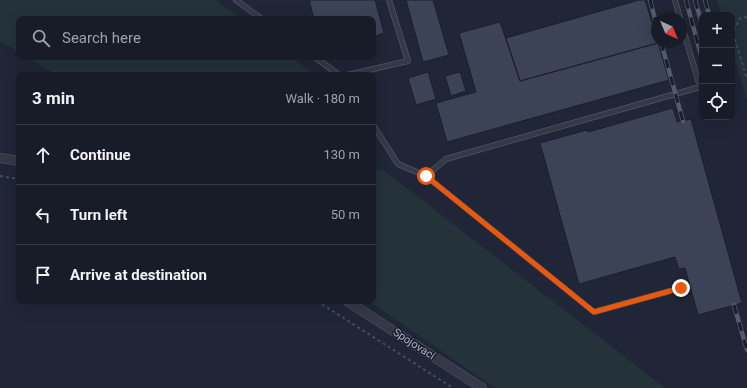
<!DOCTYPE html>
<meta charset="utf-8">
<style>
:root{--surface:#181c29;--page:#212531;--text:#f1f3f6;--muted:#9fa1a8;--line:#363a46}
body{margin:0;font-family:Roboto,sans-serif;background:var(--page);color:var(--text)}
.controls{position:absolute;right:12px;top:12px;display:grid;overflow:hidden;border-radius:8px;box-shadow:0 4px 16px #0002}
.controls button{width:36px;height:36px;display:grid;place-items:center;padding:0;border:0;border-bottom:1px solid var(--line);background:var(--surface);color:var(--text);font:20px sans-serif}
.compass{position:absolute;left:651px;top:12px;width:36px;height:36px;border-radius:50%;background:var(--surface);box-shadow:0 4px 16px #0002;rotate:136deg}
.stop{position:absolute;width:12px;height:12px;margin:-9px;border:3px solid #ea580c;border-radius:50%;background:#fff}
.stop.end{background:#ea580c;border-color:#fff;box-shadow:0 1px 4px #0008}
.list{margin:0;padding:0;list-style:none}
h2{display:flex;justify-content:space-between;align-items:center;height:52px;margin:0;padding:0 16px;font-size:17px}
h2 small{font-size:13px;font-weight:400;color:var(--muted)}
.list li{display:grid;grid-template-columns:26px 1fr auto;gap:12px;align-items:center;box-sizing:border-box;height:60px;padding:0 16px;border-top:1px solid var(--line)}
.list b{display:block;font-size:15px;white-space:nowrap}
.list em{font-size:13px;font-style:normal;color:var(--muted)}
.icon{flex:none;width:22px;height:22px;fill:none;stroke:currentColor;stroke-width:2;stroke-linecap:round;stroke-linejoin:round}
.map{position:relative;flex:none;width:747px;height:388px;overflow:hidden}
.search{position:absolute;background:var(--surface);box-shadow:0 4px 16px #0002;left:16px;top:16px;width:360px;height:44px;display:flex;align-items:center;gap:10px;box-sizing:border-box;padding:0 14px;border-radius:8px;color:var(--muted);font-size:15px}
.panel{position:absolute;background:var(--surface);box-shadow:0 4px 16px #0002;left:16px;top:72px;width:360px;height:232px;border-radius:8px}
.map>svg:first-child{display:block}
.green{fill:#233339}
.building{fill:#3c4357;stroke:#1b1f2e}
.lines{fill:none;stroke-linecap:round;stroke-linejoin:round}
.lane-casing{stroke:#515565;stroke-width:6}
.street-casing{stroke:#515565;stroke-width:10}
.path{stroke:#404f55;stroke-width:2;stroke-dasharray:3 3;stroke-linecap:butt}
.lane{stroke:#343847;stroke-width:4.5}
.street{stroke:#343847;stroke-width:9}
.rail-casing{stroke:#555b6e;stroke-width:4.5}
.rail{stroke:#191d2c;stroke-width:3;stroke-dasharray:9;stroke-linecap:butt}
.route{stroke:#ea580c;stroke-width:5}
.labels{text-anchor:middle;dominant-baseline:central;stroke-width:3;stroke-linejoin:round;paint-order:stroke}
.street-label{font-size:11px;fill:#aeb2c4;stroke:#191d2c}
</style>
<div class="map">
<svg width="747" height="388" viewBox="0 0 747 388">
<rect width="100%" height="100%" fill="#202637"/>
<!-- green -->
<path class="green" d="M0,0h216l25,19h-222v33l-19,-11z
M717,0h30v100l-15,-50v-35h-11z
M27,57h264l24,18h-258z
M382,169l283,219h-170l-126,-87h4v-129z"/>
<!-- building -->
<path class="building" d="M309,0h66l9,33 -11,4v-18h-59z
M406,0h27l16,55 -26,7z
M639,0h6l12,38v4l1,1 -138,38 -14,-43z
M500,22l20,59 138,-38 11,37 -222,62 -11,-39 40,-11 -17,-59z
M428,72l8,27 -20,6 -8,-27z
M460,72l6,19 -15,5 -6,-20z
M673,108l4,14 14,-3 51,184 -44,12 -13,-47 -6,1 -4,-12 -96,27 -39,-141 47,-13 1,2z"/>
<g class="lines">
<defs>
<path id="lane" d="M236,0l26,19
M675,0l5,18
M681,22l19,65 -254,72 -20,17 168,136 87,-24
M315,57l24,18
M347,75l61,-14 -19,-61
M373,125l25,39 28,12"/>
<path id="street" d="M0,158l19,3
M347,301l135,87"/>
</defs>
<!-- lane casing -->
<use href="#lane" class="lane-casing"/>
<!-- street casing -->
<use href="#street" class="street-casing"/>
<!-- path -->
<path class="path" d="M747,17l-7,1 -7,15 14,46
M0,176l19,3
M317,301l136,87"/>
<!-- lane -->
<use href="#lane" class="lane"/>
<!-- street -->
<use href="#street" class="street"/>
<defs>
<path id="rail" d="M650,0l7,27
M686,0l16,59
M695,0l7,24
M705,0l4,15
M661,42l22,79
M734,305l13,45"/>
</defs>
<!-- rail casing -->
<use href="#rail" class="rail-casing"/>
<!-- rail -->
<use href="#rail" class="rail"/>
</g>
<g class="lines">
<!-- route -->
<path class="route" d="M426,176l168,136 87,-24"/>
</g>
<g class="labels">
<!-- street labels -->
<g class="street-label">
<text transform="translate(414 344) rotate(33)">Spojovací</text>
</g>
</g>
</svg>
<div class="controls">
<button>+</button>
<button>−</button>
<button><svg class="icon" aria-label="locate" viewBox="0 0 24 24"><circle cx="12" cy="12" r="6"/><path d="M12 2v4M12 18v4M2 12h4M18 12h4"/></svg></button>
</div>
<svg class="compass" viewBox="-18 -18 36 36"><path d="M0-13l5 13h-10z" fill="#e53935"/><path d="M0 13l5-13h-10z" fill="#9fa1a8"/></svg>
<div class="stop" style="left:426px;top:176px"></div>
<div class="stop end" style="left:681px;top:288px"></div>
<div class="search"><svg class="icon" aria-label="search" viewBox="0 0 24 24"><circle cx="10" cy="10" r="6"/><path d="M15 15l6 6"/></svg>Search here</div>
<section class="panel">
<h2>3 min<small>Walk · 180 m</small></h2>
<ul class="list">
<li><svg class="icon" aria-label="ahead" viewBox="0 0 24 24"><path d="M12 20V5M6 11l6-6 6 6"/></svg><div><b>Continue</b></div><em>130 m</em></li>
<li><svg class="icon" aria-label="left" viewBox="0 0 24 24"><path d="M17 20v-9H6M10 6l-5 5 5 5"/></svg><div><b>Turn left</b></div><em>50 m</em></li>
<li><svg class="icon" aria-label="arrive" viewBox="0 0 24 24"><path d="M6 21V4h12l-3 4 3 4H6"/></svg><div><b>Arrive at destination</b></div></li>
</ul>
</section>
</div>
